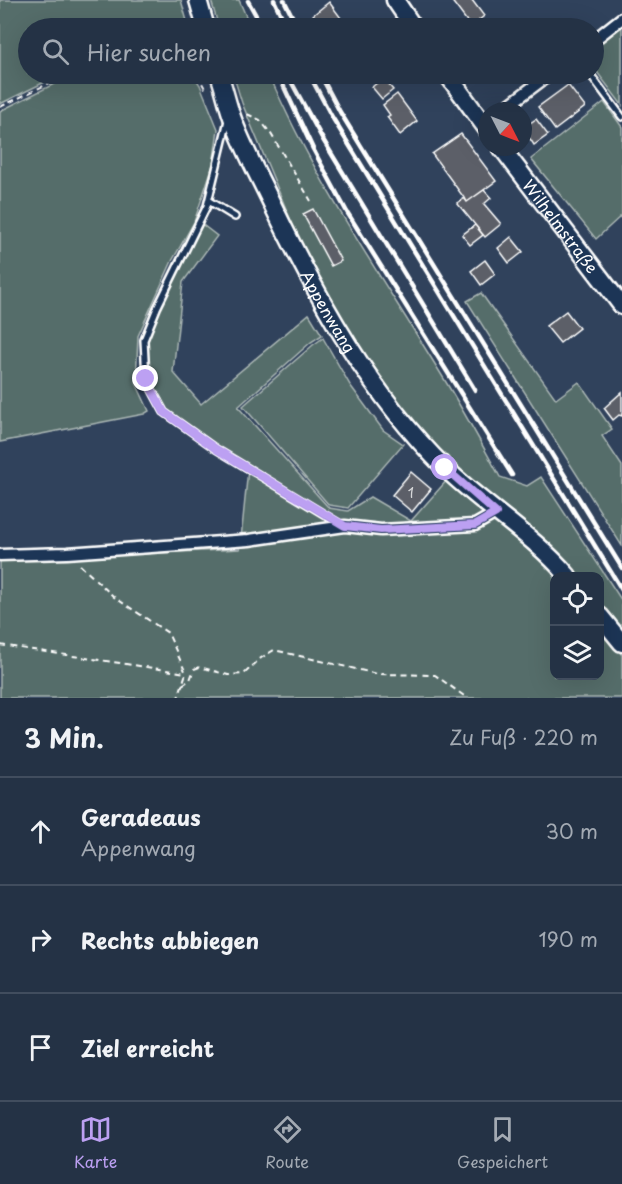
<!DOCTYPE html>
<html lang="de">
<meta charset="utf-8">
<style>
:root{--surface:#243245;--page:#303e50;--text:#f1f3f6;--muted:#a3aab3;--line:#414d5e;--accent:#bca0f2}
body{margin:0;font-family:"Playpen Sans",sans-serif;background:var(--page);color:var(--text)}
.controls{position:absolute;right:18px;bottom:18px;display:grid;overflow:hidden;border-radius:12px;box-shadow:0 6px 24px #0002}
.controls button{width:54px;height:54px;display:grid;place-items:center;padding:0;border:0;border-bottom:2px solid var(--line);background:var(--surface);color:var(--text);font:30px sans-serif}
.compass{position:absolute;left:478px;top:102px;width:54px;height:54px;border-radius:50%;background:var(--surface);box-shadow:0 6px 24px #0002;rotate:132deg}
.stop{position:absolute;width:18px;height:18px;margin:-14px;border:4px solid #bca0f2;border-radius:50%;background:#fff}
.stop.end{background:#bca0f2;border-color:#fff;box-shadow:0 2px 6px #0008}
.list{margin:0;padding:0;list-style:none}
h2{display:flex;justify-content:space-between;align-items:center;height:78px;margin:0;padding:0 24px;font-size:26px}
h2 small{font-size:20px;font-weight:400;color:var(--muted)}
.list li{display:grid;grid-template-columns:39px 1fr auto;gap:18px;align-items:center;box-sizing:border-box;height:108px;padding:0 24px;border-top:2px solid var(--line)}
.list b{display:block;font-size:22px;white-space:nowrap}
.list p{margin:0;font-size:20px;white-space:nowrap;color:var(--muted)}
.list em{font-size:20px;font-style:normal;color:var(--muted)}
.icon{flex:none;width:33px;height:33px;fill:none;stroke:currentColor;stroke-width:2;stroke-linecap:round;stroke-linejoin:round}
.map{position:relative;flex:none;width:622px;height:698px;overflow:hidden}
.search{position:absolute;background:var(--surface);box-shadow:0 6px 24px #0002;left:18px;right:18px;top:18px;height:66px;display:flex;align-items:center;gap:15px;box-sizing:border-box;padding:0 21px;border-radius:33px;color:var(--muted);font-size:22px}
.sheet{height:402px;background:var(--surface)}
nav{display:flex;justify-content:space-around;align-items:center;box-sizing:border-box;height:84px;border-top:2px solid var(--line);background:var(--surface);font-size:16px;color:var(--muted)}
nav a{display:grid;justify-items:center;gap:3px}
nav .on{color:var(--accent)}
.map>svg:first-child{display:block}
.green{fill:#556d6a;stroke:#aab6b4;stroke-width:1.5}
.building{fill:#5c5f67;stroke:#fff;stroke-width:1.5}
.lines{fill:none;stroke-linecap:round;stroke-linejoin:round}
.lane-casing{stroke:#fff;stroke-width:10}
.street-casing{stroke:#fff;stroke-width:15}
.secondary-casing{stroke:#fff;stroke-width:21}
.path{stroke:#fff;stroke-width:2;stroke-dasharray:6 4.5;stroke-linecap:butt}
.lane{stroke:#1d3557;stroke-width:5}
.street{stroke:#1d3557;stroke-width:10}
.secondary{stroke:#1d3557;stroke-width:16}
.rail{stroke:#fff;stroke-width:4.5}
.route{stroke:#bca0f2;stroke-width:8}
.labels{text-anchor:middle;dominant-baseline:central;stroke-width:4.5;stroke-linejoin:round;paint-order:stroke}
.number-label{font-size:14px;fill:#d6d7d9}
.street-label{font-size:16px;fill:#fff;stroke:#1d3557}
</style>
<div class="map">
<svg width="622" height="698" viewBox="0 0 622 698">
<rect width="100%" height="100%" fill="#30425c"/>
<filter id="ink" filterUnits="userSpaceOnUse"><feTurbulence type="fractalNoise" baseFrequency=".0167" numOctaves="2"/><feDisplacementMap in="SourceGraphic" scale="12" xChannelSelector="R" yChannelSelector="G"/><feConvolveMatrix kernelMatrix="1 2 1 2 8 2 1 2 1" color-interpolation-filters="sRGB"/></filter>
<g filter="url(#ink)">
<!-- green -->
<path class="green" d="M0,0h181l8,28h-161v46h33l-61,30z
M211,0h28l12,28h-32z
M622,26v79l-28,-37v-20z
M74,74h119l7,11 18,44 -5,36 -19,57 -22,39 -34,75 -2,47 13,28 -5,3 -144,28v-331z
M233,74h36c45,106 112,202 172,300 21,34 40,69 59,103l27,9 14,-9 81,124v30l-22,-27v-28h-23l-11,-14 -115,-96 -61,-69 -52,-82 -34,-63 -62,-149z
M604,102l18,25v88l-26,24 -65,-80z
M199,222l18,14 -34,46 -10,90 28,32 108,-90 13,21 -11,7 -73,65 91,101 19,3 22,-14 41,24 37,-42 73,58 37,39h-4v100h46v-49l22,28v43h-622v-137l240,-12 8,-80 -84,-57 -18,-33 -2,-39z
M481,293l75,106 23,-17 33,47 -10,7 20,30v80l-155,-245z
M323,338l27,47 33,45 20,14 -55,64 -19,-3 -86,-99 70,-61z"/>
<!-- building -->
<path class="building" d="M451,0h21l12,16 -5,4 7,8h-21l4,-4z
M329,2l12,16 -13,10h-4l-11,-13z
M383,78l10,12 -11,9 -10,-12z
M568,85l17,22 -30,23 -17,-23z
M397,94l20,27 -17,14 -13,-18 3,-2 -7,-10z
M536,119l12,16 -14,10 -11,-17z
M461,134l35,47 -29,21 -35,-48z
M484,190l7,8 -7,6 17,20 -16,13 -28,-34 8,-5 2,4z
M313,209l28,52 -10,5 -28,-52z
M475,225l8,10 -13,10 -8,-10z
M511,237l12,15 -14,11 -11,-15z
M485,260l10,14 -14,11 -10,-14z
M566,311l13,17 -19,15 -14,-17z
M622,392v24l-3,-1 -6,5 -9,-12z
M411,472l20,17 -19,23 -20,-17z"/>
<g class="lines">
<defs>
<path id="lane" d="M590,74l32,43
M228,120l-21,86 -50,102 -13,32 2,39 18,33 52,37 126,76
M209,201l26,16"/>
<path id="street" d="M594,40l28,-22
M501,111l49,-37
M0,555l67,-2 182,-13 96,-14 36,4 94,-5 21,-12"/>
<g id="secondary">
<path d="M198,0l8,28"/>
<path d="M395,0l19,28"/>
<path id="s1" d="M219,74c5,14 8,29 13,43 11,31 28,61 42,91 45,93 97,187 171,260 39,38 88,67 123,108"/>
<path d="M447,74l40,55"/>
<path id="s2" d="M501,147l121,159"/>
<path d="M600,616l22,27"/>
</g>
</defs>
<!-- lane casing -->
<use href="#lane" class="lane-casing"/>
<!-- street casing -->
<use href="#street" class="street-casing"/>
<!-- secondary casing -->
<use href="#secondary" class="secondary-casing"/>
<!-- path -->
<path class="path" d="M197,74l10,18
M0,107l68,-33
M247,114l13,6 11,14 40,67
M80,565l34,32 54,36 18,40 -8,25
M0,645l186,28
M182,685l8,-5 4,-11 6,-2 28,8 16,-1 17,-16 13,-8 103,24 58,1 32,23"/>
<!-- lane -->
<use href="#lane" class="lane"/>
<!-- street -->
<use href="#street" class="street"/>
<!-- secondary -->
<use href="#secondary" class="secondary"/>
<!-- rail -->
<path class="rail" d="M274,0l13,28
M284,0l14,28
M248,1l15,27
M278,74l35,75 34,63 165,263
M287,74l35,64 153,252
M309,74l23,43 290,473
M320,74l20,38 282,456"/>
</g>
</g>
<g class="lines" filter="url(#ink)">
<!-- route -->
<path class="route" d="M146,379l18,33 52,37 129,77 36,4 94,-5 21,-12 -51,-45"/>
</g>
<g class="labels">
<!-- number labels -->
<g class="number-label">
<text x="411" y="492">1</text>
</g>
<!-- street labels -->
<g class="street-label">
<text stroke="none"><textPath href="#s2" startOffset="99">Wilhelmstraße</textPath></text>
<text stroke="none"><textPath href="#s1" startOffset="262">Appenwang</textPath></text>
</g>
</g>
</svg>
<div class="controls">
<button><svg class="icon" aria-label="locate" viewBox="0 0 24 24"><circle cx="12" cy="12" r="6"/><path d="M12 2v4M12 18v4M2 12h4M18 12h4"/></svg></button>
<button><svg class="icon" aria-label="layers" viewBox="0 0 24 24"><path d="M12 4l9 5-9 5-9-5zM3 14l9 5 9-5"/></svg></button>
</div>
<svg class="compass" viewBox="-18 -18 36 36"><path d="M0-13l5 13h-10z" fill="#e53935"/><path d="M0 13l5-13h-10z" fill="#a3aab3"/></svg>
<div class="stop" style="left:445px;top:468px"></div>
<div class="stop end" style="left:146px;top:379px"></div>
<div class="search"><svg class="icon" aria-label="search" viewBox="0 0 24 24"><circle cx="10" cy="10" r="6"/><path d="M15 15l6 6"/></svg>Hier suchen</div>
</div>
<section class="sheet">
<h2>3 Min.<small>Zu Fuß · 220 m</small></h2>
<ul class="list">
<li><svg class="icon" aria-label="ahead" viewBox="0 0 24 24"><path d="M12 20V5M6 11l6-6 6 6"/></svg><div><b>Geradeaus</b><p>Appenwang</p></div><em>30 m</em></li>
<li><svg class="icon" aria-label="right" viewBox="0 0 24 24"><path d="M7 20v-9h11M14 6l5 5-5 5"/></svg><div><b>Rechts abbiegen</b></div><em>190 m</em></li>
<li><svg class="icon" aria-label="arrive" viewBox="0 0 24 24"><path d="M6 21V4h12l-3 4 3 4H6"/></svg><div><b>Ziel erreicht</b></div></li>
</ul>
</section>
<nav>
<a class="on"><svg class="icon" aria-label="map" viewBox="0 0 24 24"><path d="M3 6l6-2 6 2 6-2v14l-6 2-6-2-6 2zM9 4v14M15 6v14"/></svg>Karte</a>
<a><svg class="icon" aria-label="directions" viewBox="0 0 24 24"><path d="M12 3l9 9-9 9-9-9zM9 14v-3h6M13 9l2 2-2 2"/></svg>Route</a>
<a><svg class="icon" aria-label="saved" viewBox="0 0 24 24"><path d="M7 4h10v16l-5-4-5 4z"/></svg>Gespeichert</a>
</nav>
